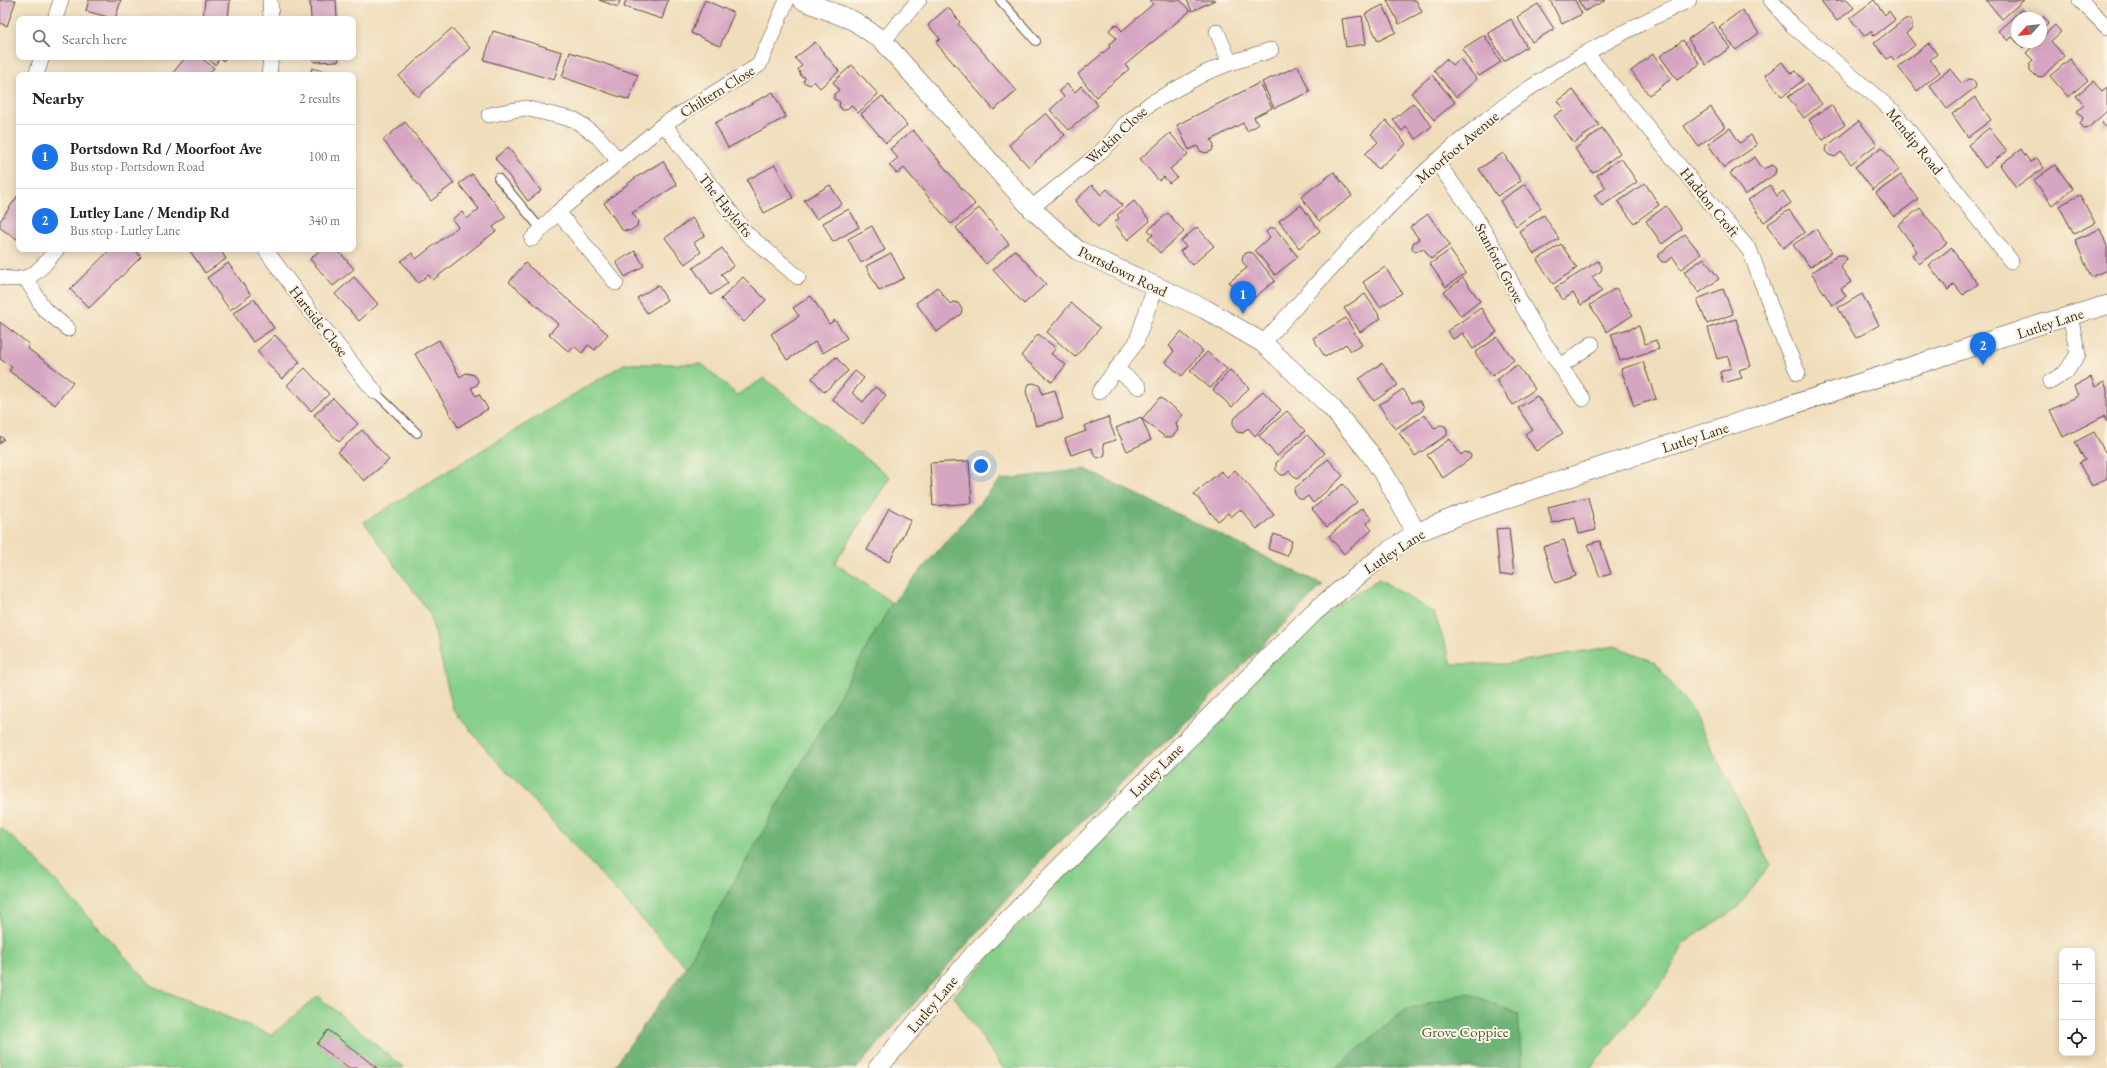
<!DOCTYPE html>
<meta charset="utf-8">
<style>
:root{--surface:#fff;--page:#f6f6f6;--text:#222;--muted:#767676;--line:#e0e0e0;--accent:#1a73e8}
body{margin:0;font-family:"EB Garamond",serif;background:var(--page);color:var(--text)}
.controls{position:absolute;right:12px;bottom:12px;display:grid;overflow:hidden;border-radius:8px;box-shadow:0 2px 10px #0003}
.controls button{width:36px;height:36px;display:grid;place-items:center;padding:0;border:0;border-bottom:1px solid var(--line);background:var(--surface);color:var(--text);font:20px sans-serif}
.compass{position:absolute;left:2011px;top:12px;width:36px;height:36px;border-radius:50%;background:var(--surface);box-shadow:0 2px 10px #0003;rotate:243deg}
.you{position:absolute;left:981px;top:466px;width:14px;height:14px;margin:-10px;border:3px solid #fff;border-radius:50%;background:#1a73e8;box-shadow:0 0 0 6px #1a73e833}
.badge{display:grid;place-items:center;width:26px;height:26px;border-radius:50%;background:var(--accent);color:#fff;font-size:13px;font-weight:700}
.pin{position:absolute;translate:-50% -33px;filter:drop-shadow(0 1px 2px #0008)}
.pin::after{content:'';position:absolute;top:21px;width:14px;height:12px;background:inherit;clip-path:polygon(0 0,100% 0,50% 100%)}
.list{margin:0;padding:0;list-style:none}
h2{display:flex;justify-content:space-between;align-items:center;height:52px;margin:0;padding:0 16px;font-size:17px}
h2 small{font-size:13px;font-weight:400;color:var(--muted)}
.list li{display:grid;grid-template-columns:26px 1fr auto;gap:12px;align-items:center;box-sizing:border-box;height:64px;padding:0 16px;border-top:1px solid var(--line)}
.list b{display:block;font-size:15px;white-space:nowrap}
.list p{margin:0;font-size:13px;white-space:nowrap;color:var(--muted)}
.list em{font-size:13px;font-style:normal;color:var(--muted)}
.icon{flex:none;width:22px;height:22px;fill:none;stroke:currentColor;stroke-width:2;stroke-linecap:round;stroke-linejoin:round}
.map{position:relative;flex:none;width:2107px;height:1068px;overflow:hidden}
.search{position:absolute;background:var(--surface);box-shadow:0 2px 10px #0003;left:16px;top:16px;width:340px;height:44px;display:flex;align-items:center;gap:10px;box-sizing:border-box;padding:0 14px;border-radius:8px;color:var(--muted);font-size:15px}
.panel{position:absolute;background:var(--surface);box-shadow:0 2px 10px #0003;left:16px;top:72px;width:340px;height:180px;border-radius:8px}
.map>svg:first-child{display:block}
.green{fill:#87cf8a;stroke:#617c54}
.forest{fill:#6db276;stroke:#546e4a}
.building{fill:#d6a5c2}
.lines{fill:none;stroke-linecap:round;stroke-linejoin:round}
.service-casing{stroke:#564536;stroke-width:10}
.minor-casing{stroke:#564536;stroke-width:16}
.tertiary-casing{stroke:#564536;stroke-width:20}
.service{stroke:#fff;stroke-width:8}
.minor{stroke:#fff;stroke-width:15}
.tertiary{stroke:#fff;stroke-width:19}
.labels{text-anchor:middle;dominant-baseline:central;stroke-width:4;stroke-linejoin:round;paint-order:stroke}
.street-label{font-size:15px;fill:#3b2a1e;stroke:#fcf5e5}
.park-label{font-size:15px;fill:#525c3e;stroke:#fcf5e5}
</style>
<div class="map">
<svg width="2107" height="1068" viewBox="0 0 2107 1068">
<rect width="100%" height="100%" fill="#fcf5e5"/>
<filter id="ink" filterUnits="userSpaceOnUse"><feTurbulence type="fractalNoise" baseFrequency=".025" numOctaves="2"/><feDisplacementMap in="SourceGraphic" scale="8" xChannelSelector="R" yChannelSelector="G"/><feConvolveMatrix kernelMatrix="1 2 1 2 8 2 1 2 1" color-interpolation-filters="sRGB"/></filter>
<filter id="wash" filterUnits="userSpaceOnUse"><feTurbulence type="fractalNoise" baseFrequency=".012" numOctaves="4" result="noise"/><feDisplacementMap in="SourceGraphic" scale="16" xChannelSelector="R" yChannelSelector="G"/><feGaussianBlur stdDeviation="0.9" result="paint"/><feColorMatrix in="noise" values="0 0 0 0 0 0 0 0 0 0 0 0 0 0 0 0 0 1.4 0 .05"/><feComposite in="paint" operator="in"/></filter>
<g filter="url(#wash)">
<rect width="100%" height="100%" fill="#f0ddbb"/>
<!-- green -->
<path class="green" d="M624,364h78l35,31 27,-17 126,99 -55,86 57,40 -206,364 -203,-221 -30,-37 -23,-95 -66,-92z
M1379,579l55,34 18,51h53l110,-18 40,16 37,49 79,153 -34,44 -53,35 -17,33 -77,92h-68l-4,-54 -112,-5 -70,59h-333l-49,-72 166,-183 194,-194z
M0,827l29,25 123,134 119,49 47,-39 86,72h-404z"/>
<!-- forest -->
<path class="forest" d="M1085,469l238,116 -144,144 -132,125 -190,214h-244l73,-101 206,-364 108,-123z
M1468,993l50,21 4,54h-186l70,-59z"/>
<g id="blocks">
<!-- building -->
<path class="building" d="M0,0h16l-9,26 -7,-3z
M89,0h32l-6,19 -29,-8z
M205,0h25l-2,19h-25z
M310,0h26l1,18 -26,1z
M599,0h21l-2,7z
M626,0h42l-6,19 -38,-12z
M705,0l29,13 -14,33 -29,-13z
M1150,0h30l10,11 -65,54 4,4 -33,28 -18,-23 32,-27 -2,-2 8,-7 -7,-8 7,-6 6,7 31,-27z
M1187,0h28l-23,11z
M1387,0h29l6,12 -23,12z
M1550,0h25l7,14 -20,10z
M1578,0h28l-21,11z
M1848,0l6,8 -17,13 -16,-20z
M1874,0l11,15 4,-4 6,9 -21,16 -3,-5 -7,5 -14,-18z
M1986,0h38l-22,19z
M1538,4l16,25 -22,13 -15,-25z
M1383,5l13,27 -18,9 -13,-27z
M948,7l12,15 -2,2 59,67 -23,19 -58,-67 4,-4 -12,-14z
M2022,9l9,9h-14v24l-5,-5 -4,4 -10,-10z
M1742,10l17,23 -23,17 -17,-23z
M1362,16l4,28 -20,3 -4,-28z
M2043,16l6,7 -8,8v-13z
M1511,19l16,28 -23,14 -16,-28z
M1905,19h5l2,5v5l-6,4 9,12 -20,16 -4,-5 -4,3 -13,-16z
M1712,22l18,26 -24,17 -18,-26z
M2055,25l6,7 -10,9 13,15 -22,21 -6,-1 -6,-6v-7l3,-3 -7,-7 11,-11h4v-4z
M452,28l18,20 -52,49 -19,-21z
M493,31l69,21 -8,28 -70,-20z
M1484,35l17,27 -22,14 -17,-27z
M1683,40l17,24 -23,16 -17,-24z
M815,42l24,29 -19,17 -6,-7 -4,4 -7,-3 2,-5 -4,-1 -3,-7 4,-3 -7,-8z
M2017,42h12l-6,6z
M1929,43l8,11 -7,6 10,12 -23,19 -19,-24z
M570,52l68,23 -9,25 -67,-23z
M1653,54l18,25 -22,16 -18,-24z
M186,57h14l14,11 -6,7h-37z
M206,57h21l-4,4 -3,-3 -5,7z
M313,57h25l1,4 -25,1z
M1446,59l6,6 8,-6 17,20 -21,18 -22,-27z
M2070,59l18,21 -20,17 -18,-21z
M1782,62l9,12 5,-3 7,9 -21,17 -17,-22z
M852,65l26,29 -20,19 -7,-8 -5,5h-4l-3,-4 1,-4 -6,-3v-5l5,-4 -6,-8z
M1298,66l12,26 -36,16 -12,-26z
M312,68l24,6v1h-26z
M1950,69l12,15 6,-5 5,1 3,5 -1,3 -28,21 -18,-24z
M1432,75l23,27 -21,18 -23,-27z
M2093,81l9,10 5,-4v24l-19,17 -4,1 -4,-5 3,-6 -6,-7 7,-6 -8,-9z
M1259,83l13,25 -18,9 4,8 -11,6 -4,-8 -32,17 3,5 -2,6 -6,2 -6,-2 -3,-5 -8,4 -12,-25z
M1067,84l8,8 6,-6 17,19 -29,25 -19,-20 14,-13 -5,-6z
M1806,84l16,20 -18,14 -16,-21z
M1573,90l26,35 -25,18 -20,-27 10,-7 -6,-8z
M773,92l13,25 -58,31 -13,-25z
M882,96l25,29 -21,18 -25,-29z
M1975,97l16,23 -23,17 -16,-23z
M1413,103l19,23 -16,13 -10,-12 -4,4 -9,-11z
M1831,105l14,20 -22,15 -14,-20z
M1711,107l14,20 -27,19 -14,-20z
M1046,113l19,22 -36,32 -20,-22z
M2107,118v11l-5,-6z
M1386,120l20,24 -28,25 -13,-15 13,-12 -7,-8z
M1859,121l18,23 -26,20 -10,-12 -6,5 -6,-2 -4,-4 1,-4z
M405,122l49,61 -23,18 -48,-61z
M1602,128l18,25 -27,20 -18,-24z
M1730,128l10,15 11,-8 6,10 -33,23 -16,-24z
M1989,128l18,23 -22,17 -17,-23z
M913,130l62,74 -24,20 -47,-56 -7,6 -8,-9 9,-7 -8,-9z
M1170,133l18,21 -18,15 7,8 -8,6 -5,-6 -5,4 -19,-22z
M508,147l33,44 -13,10 -33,-43z
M1882,147l17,23 -26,20 -18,-23z
M2021,149l9,13 7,-4 7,10 -28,20 -16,-23z
M1503,153l18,28 -24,15 -18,-27z
M1755,157l8,12 9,-4 4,4 -1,5 -30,21 -15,-22z
M1621,158l16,24 -35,24 -8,-11 12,-7 -9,-13z
M663,161l14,24 -45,28 6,8 -1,5 -7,5 -8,-1 -18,-27 31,-25z
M775,165l18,33 -29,15 -17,-33z
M2055,165l18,24 -21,16 -18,-25z
M1334,172l18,24 -33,25 -18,-24z
M472,174l34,43 -13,10 3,4 -63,49 -5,-5 -10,8 -17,-22 11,-8 4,6 42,-32 -6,-8 10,-7 5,7 12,-10 -20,-25z
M1901,175l17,24 -24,18 -18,-24z
M1645,183l14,22 -25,18 -16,-21z
M1525,184l16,24 -25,18 -16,-25z
M830,185l12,19 -26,15 -12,-19z
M1092,185l9,10 6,-6 15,16 -24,22 -23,-26z
M1770,185l7,11 6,-5 8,12 -27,19 -16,-22z
M19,194v43l-2,2 -17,-11v-7z
M2080,195l15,28 -21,11 -15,-28z
M1134,201l16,20 -22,19 -14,-17 5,-5 -2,-3z
M1301,205l19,26 -21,17 -20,-27z
M1666,206l16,23 -20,15 -16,-23z
M979,208l30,36 -23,20 -30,-36z
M1920,208l27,35 -28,21 -7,-9 5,-4 -19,-26z
M849,209l10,18 -26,15 -10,-19z
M1789,210l16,22 -22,16 -16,-23z
M1168,213l16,19 -24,21 -12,-14 5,-4 -5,-5z
M1428,214l22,31 -19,14 -8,-11 -8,4 -3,-4 1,-5 6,-4 -9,-12z
M1544,215l15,24 -25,15 -15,-23z
M692,218l13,17 -11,8 7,9 -16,12 -20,-26z
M872,226l13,24 -24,13 -13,-24z
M1197,227l17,19 -22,19 -12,-14 6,-4 -5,-6z
M1270,228h5l23,29 -23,18 -20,-25 15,-13 -4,-5z
M1816,229l16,23 -22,15 -17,-22z
M2100,229l7,17v24l-16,7 -16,-37z
M1685,234l16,20 -20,15 -8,-12 -7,5h-4l-4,-5 2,-4z
M1561,244l16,24 -24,16 -16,-24z
M722,248l12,18 -13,8 7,9 -17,12 -18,-27z
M1951,248l27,36 -15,11 -9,-11 -6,6 -19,-25z
M111,249h23l7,8 -52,51 -19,-19z
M189,249h31l6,10 -21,14z
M321,249h16l17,20 -21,17 -23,-27z
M1015,250l31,34 -22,20 -31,-34z
M1450,250l16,23 -20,14 -16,-23z
M635,251l9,15 -19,11 -9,-15z
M1248,252l5,1 22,28 -29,23 -17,-22 18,-14 -5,-7 1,-6z
M891,253l13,25 -25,13 -13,-25z
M1838,255h6l3,4 -7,7 11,16 -10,7 5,7 -14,9 -21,-32z
M1704,258l15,21 -20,14 -15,-21z
M1598,261l4,6 -1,4 -9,6 10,14 -21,14 -8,-12 -10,7 -8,-12z
M228,263l23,32 -21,15 -23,-32z
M525,263l83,71 -13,16 -7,-5 -6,8 -8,-7 -5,6 -20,-18 9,-10 -49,-42z
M1385,267l17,26 -22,14 -17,-25z
M354,277l24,27 -19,17 -24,-27z
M743,277l23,23 -22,22 -23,-23z
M1463,278l17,23 -19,15 -17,-24z
M658,285l9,15 -20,13 -10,-15z
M937,287l13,17 3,-2 5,1 4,6 -1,5 -24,18 -21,-29z
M1616,288l17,27 -26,17 -17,-27z
M1723,289l10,25 -26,10 -10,-25z
M1365,294l16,24 -21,14 -16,-24z
M1862,294l17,31 -23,13 -18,-30z
M811,296l18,28 6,-4 12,18 -24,15 -8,-11 -28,18 -16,-26 28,-18 -6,-8z
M254,299l20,29 -21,14 -20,-29z
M1071,303l29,25 -25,29 -28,-25z
M1481,308l16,24 -24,17 -10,-16 -10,6 -6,-8z
M1346,318l16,27 -11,6 -5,-7 -21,13 -12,-19z
M1736,319l15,47 -12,4 3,8 -19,5 -3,-11 11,-4 -3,-12 -11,3 -9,-31z
M0,322l29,22 -2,4 46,34 -18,23 -46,-34 3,-4 -12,-8z
M1639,326l6,18 11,-4 3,9 -39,12 -9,-27z
M1181,332l22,19 -21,25 -17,-14 9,-11 -5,-5z
M1038,334l18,14 -5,6 15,11 -14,17 -31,-26z
M275,335l25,27 -18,17 -25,-28z
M1497,337l17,23 -22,16 -17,-23z
M439,340l21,37 6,-4 8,2 4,5 -1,5 -6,3 5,8 3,-2 9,15 -30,18 -43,-73z
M1207,352l20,17 -17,19 -20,-17z
M836,357l12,14 -24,21 -12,-14z
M1643,362l13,37 -22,7 -13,-37z
M1382,363l16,22 -24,16 -15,-22z
M1517,365l18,24 -22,16 -17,-25z
M305,368l24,26 -18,17 -24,-26z
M1230,370l19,18 -17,19 -19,-17z
M855,371l9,7 -12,15 11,9 12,-15 11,8 -23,29 -31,-25z
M2091,377l4,10 9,-5 3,7v33l-3,-6 -41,21 -13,-27 28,-14 -4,-10z
M1034,383l6,3 2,8 13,-4 8,29 -27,7 -10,-35 3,-7z
M1403,389l9,14 4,-2h4l4,6 -2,4 -27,18 -16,-24z
M1263,391l18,19 -26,26 -7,-8 -5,5 -6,-1 -4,-5v-7z
M1537,396l26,37 -27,18 -11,-17 7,-5 -14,-21z
M1160,397l23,18 -7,8 2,7 -6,7h-7l-23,-18z
M333,398l25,26 -19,18 -25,-27z
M1287,411l18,20 -28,25 -18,-20z
M1425,415l10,14 5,-4 5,1 2,4v5l-32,21 -16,-23z
M1108,417l8,23 -13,4 2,11 -7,3 -4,-3 -2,-7 -21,7 -6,-16 21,-8 -2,-5z
M1141,417l10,23 -24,11 -11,-23z
M362,430l27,30 -25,21 -26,-29z
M2094,432l11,20 2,-1v27l-15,8 -13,-23 6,-3 -10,-18z
M1307,435l18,18 -28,26 -8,-8 -4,4h-4l-5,-5v-7z
M0,436l4,3 -4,5z
M1450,439l11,16 4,-3 4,1 2,3 -1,3 -27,19 -16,-23z
M1328,459l15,17 -30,27 -5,-7 -4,3h-5l-4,-5 -1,-5z
M969,461l3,42 -39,3 -3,-43z
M1235,470l39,45 -17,14 -17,-20 -9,8 -3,-4 -10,8 -24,-27 27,-23 6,6z
M1343,484l14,18 -30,25 -15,-18z
M1588,497l8,33 -17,4 -4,-17 -23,6 -4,-16z
M889,508l22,12 -22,42 -22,-12z
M1362,508l10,11 -6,4 6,7 -28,24 -15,-18z
M1509,528l5,46 -14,1 -4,-46z
M1274,534l18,7 -5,15 -19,-7z
M1564,540l12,36 -21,7 -12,-36z
M1600,541l11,33 -11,3 -12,-33z
M328,1030l49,38h-29l-31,-24z"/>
</g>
</g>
<g filter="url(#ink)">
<use href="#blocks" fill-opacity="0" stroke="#564536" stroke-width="1"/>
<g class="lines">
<defs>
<path id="service" d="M1000,0l36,41
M498,178l43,51
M375,392l42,41"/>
<path id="minor" d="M270,0l1,19
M1771,0l21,25 102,87 117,149
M2080,0l27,27
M55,19l6,-19
M1217,32l13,31
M883,41l36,-41
M1586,53l164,198 30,81 18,41
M37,72l5,-15
M269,75l2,-18
M489,115l36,-7 50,12 23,17 21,24
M664,124l83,110 51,43
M1436,161l34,47 28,46 22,47 24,41 39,57
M1031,208l64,-51 17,-16 12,-16 27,-22 54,-30 25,-10 41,-13
M558,212l58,71
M532,239l26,-27 106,-88 95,-59 28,-65
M265,249l48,66 62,77
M0,277c30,8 40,-7 57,-28
M26,278l17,30 25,21
M1263,343c68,-75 135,-153 214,-216 64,-52 138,-92 212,-127
M1561,366l31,-22
M1116,369l23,18
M2050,382l16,-10 12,-18 -8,-38
M1099,392l37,-49 19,-56"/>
<path id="tertiary" d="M802,0l52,21 29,20 148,167 46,42 128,59 58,34 69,65 36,43 18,26 30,56
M878,1068l98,-116 338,-340 69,-57 33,-22 46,-19 123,-42 457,-148 65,-19"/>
</defs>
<!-- service casing -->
<use href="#service" class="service-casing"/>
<!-- minor casing -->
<use href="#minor" class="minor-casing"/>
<!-- tertiary casing -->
<use href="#tertiary" class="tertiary-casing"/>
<!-- service -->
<use href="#service" class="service"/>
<!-- minor -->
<use href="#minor" class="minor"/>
<!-- tertiary -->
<use href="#tertiary" class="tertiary"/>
</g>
</g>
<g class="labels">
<!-- street labels -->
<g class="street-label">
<text transform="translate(717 91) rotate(-32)">Chiltern Close</text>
<text transform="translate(1116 135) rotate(-43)">Wrekin Close</text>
<text transform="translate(1915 141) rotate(51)">Mendip Road</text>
<text transform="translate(1457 147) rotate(-40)">Moorfoot Avenue</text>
<text transform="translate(1710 202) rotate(51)">Haddon Croft</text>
<text transform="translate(726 205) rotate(51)">The Haylofts</text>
<text transform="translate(1500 263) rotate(62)">Stanford Grove</text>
<text transform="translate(1123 271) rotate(26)">Portsdown Road</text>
<text transform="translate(319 321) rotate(52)">Hartside Close</text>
<text transform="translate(2050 323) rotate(-18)">Lutley Lane</text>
<text transform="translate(1695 437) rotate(-18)">Lutley Lane</text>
<text transform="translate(1394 551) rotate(-33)">Lutley Lane</text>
<text transform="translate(1156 770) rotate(-45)">Lutley Lane</text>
<text transform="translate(932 1004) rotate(-50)">Lutley Lane</text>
</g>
<!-- park labels -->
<g class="park-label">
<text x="1465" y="1031">Grove Coppice</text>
</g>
</g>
</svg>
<div class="controls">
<button>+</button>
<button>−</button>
<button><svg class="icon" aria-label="locate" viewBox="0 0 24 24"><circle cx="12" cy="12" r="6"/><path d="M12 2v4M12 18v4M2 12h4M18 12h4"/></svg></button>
</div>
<svg class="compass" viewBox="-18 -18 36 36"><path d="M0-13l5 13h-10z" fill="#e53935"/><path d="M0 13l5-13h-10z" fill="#767676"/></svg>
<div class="you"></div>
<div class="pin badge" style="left:1243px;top:314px">1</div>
<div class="pin badge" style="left:1983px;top:365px">2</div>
<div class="search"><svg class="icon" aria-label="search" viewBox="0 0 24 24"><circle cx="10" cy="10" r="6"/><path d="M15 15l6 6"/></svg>Search here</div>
<section class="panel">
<h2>Nearby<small>2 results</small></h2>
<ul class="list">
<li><span class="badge">1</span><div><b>Portsdown Rd / Moorfoot Ave</b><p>Bus stop · Portsdown Road</p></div><em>100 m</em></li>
<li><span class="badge">2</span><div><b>Lutley Lane / Mendip Rd</b><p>Bus stop · Lutley Lane</p></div><em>340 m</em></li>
</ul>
</section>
</div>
